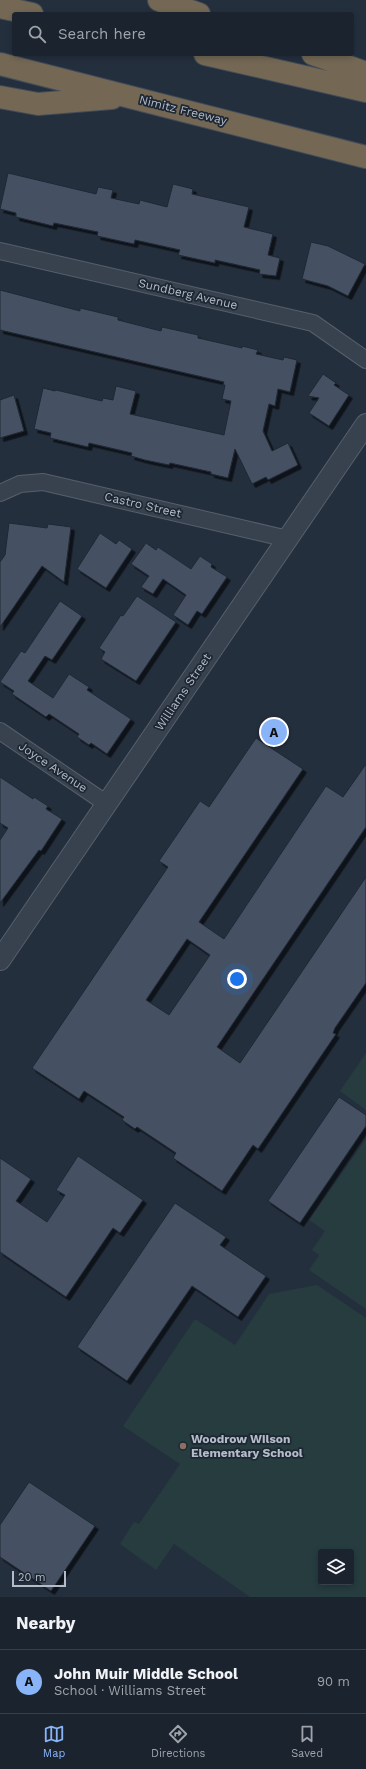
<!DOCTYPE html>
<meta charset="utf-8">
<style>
:root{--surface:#1b232e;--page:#282f3a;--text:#f1f3f6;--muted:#a0a4aa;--line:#39404a;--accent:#8ab4f8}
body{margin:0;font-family:"Work Sans",sans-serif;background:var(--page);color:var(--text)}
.controls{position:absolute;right:12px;bottom:12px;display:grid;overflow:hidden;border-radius:4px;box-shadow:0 2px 6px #0003}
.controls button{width:36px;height:36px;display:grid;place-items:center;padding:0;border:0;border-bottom:1px solid var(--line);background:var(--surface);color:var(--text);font:20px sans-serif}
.scale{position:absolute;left:12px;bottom:10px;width:54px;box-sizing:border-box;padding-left:4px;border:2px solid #b4bcc9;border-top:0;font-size:11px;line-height:14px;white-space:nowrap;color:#b4bcc9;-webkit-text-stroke:3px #1d2633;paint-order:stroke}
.you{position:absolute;left:237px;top:979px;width:14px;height:14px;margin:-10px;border:3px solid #fff;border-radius:50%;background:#1a73e8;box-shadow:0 0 0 6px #1a73e833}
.badge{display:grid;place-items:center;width:26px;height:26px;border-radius:50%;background:var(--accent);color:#111;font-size:13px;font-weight:700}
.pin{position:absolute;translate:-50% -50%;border:2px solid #fff;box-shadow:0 1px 4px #0006}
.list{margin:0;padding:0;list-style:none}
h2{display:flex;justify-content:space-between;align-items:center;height:52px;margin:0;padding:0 16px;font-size:17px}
h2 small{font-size:13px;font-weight:400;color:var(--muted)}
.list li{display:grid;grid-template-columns:26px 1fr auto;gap:12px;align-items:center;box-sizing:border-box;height:64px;padding:0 16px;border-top:1px solid var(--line)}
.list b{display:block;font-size:15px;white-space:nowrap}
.list p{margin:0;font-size:13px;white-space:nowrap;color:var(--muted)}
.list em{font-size:13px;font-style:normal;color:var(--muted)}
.icon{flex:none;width:22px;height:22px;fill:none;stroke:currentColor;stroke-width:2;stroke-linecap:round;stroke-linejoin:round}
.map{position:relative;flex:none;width:366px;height:1597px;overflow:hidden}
.search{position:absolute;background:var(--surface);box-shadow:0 2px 6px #0003;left:12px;right:12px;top:12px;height:44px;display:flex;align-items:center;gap:10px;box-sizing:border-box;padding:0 14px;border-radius:4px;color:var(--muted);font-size:15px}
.sheet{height:116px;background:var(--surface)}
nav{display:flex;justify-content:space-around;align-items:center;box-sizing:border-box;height:56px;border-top:1px solid var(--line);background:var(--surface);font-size:11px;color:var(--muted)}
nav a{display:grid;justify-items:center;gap:2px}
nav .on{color:var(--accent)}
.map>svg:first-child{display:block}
.green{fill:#263c3f;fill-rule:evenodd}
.building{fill:#455162;stroke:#1f2835;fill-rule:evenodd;filter:url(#shadow)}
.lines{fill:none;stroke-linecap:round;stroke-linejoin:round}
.minor-casing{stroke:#565f6c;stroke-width:18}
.tertiary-casing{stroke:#565f6c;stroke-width:22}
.motorway-casing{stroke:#434c59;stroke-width:24}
.minor{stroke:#38414e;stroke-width:16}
.tertiary{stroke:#38414e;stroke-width:20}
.motorway{stroke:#746855;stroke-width:22}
.education-dot{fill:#8d6e63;stroke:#1d2633;stroke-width:1.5}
.labels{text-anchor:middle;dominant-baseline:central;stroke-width:3.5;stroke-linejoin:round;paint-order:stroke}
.street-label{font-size:12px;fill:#b4bcc9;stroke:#1d2633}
.poi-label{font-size:12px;font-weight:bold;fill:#b4bcc9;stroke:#1d2633;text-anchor:start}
</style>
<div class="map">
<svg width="366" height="1597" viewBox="0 0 366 1597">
<defs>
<filter id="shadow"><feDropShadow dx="3.5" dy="3.5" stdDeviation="0" flood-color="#0009"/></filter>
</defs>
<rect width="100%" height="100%" fill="#242f3e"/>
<!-- green -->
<path class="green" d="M366,1053v57l-26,-19z
M366,1139v170l-57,-39 10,-15 -7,-5 13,-19 -16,-11z
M317,1285l49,33v279h-116l-76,-53 -18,26 -36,-26 14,-22 5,2 41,-60 -57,-38 72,-107 40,26 34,-51zM321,1552h30v30h-30z"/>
<!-- building -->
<path class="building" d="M8,173l88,21 2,-7 15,3 -2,8 28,6 1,-4 27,7 6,-23 20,5 -1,5 57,13 -5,20 29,7 -5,21 12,3 -4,18 -17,-2 1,-4 -45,-10v3l-37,-8 2,-5 -45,-10 -1,4 -37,-8 1,-4 -44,-9 -1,3 -37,-9v-4l-16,-4z
M311,242l17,4 37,18 -17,32 -20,-10 -26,-7z
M0,290l80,21v-3l38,9v3l43,11 1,-4 36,8v3l44,10v-2l16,4 -2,4 27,6 1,-3 13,3 -7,32 -12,-3 -3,17 -6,-2 -6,27 9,20 16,-8 10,22 -30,15 -2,-3 -14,7 -17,-35 -7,29 -17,-4v-2l-41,-9 -1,2 -24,-5 -14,-4 1,-3 -43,-10 -1,4 -38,-9 1,-5 -17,-4 9,-41 12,3 1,-1 46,11 1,-3 10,2 3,-14 20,5 -6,23 94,21 7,-34 -9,-2 3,-14h-2l1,-3 -224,-52z
M323,374l13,9 -2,2 15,10 -20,31 -20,-13 10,-15 -11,-2z
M14,395l10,36 -24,7v-38z
M9,523l38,5 1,-4 23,3 -7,55 -22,-16 -42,61v-65l5,-7z
M100,533l16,11 3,-4 13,9 -26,39 -29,-19z
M146,543l10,7 2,-3 33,22 9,-13 12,8 -1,3 16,10 -25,37 -5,-3 -9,14 -15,-10 13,-20 -23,-16 -10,15 -12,-7 8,-11 -18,-12z
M137,596l39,26 -40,59 -35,-22 4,-7 -6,-4 22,-33 2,1z
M60,601l22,15 -30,44 -7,-4 -17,25 25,17 16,-24 20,13 -2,3 44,29 -24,35 -16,-11 -2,2 -12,-8 2,-3 -30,-20 -3,3 -34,-23 2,-3 -14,-9 21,-31 4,2z
M256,738l47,31 -104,153 25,17 102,-153 17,11 23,-33v63l-149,220 23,16 126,-186v106l-31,45 -2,5 3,1 -78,115 -5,-4 -31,46 -49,-33 3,-5 -39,-26 -2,2 -13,-9 2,-3 -40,-26 -5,8 -47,-31 136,-201 -9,-6 41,-60 9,6zM187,939l23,16 -41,60 -23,-15z
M0,777l33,22 1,-2 14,9 -2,3 16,10 -21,32 -2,-1 -39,53v-63l8,-12 -8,-5z
M339,1097l27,18v11l-66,97 -32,-22z
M78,1156l65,44 -23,33 -7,-5 -47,69 -66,-45v-94l31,21 -15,22 31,21 18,-27 -9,-5z
M175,1203l51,34 -6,8 46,31 -28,41 -46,-31 -65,95 -50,-34z
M29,1482l66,44 -44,65 -51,-34v-32z"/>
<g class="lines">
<defs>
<path id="minor" d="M0,251l313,72 53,37
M0,493l20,-9 23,-2 245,57
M0,731l107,73"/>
<path id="tertiary" d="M0,960l366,-536"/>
<path id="motorway" d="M159,0l40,14
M0,7l32,7
M205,54l161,37
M313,54l53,19
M0,64l366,93
M0,97l38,7 74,-6"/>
</defs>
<!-- minor casing -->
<use href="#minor" class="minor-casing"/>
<!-- tertiary casing -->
<use href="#tertiary" class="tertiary-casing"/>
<!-- motorway casing -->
<use href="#motorway" class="motorway-casing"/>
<!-- minor -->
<use href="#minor" class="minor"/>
<!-- tertiary -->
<use href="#tertiary" class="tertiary"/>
<!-- motorway -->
<use href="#motorway" class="motorway"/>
</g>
<!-- markers -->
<circle class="education-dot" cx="183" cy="1446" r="4"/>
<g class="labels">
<!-- street labels -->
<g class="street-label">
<text transform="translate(183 110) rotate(14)">Nimitz Freeway</text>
<text transform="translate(188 294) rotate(13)">Sundberg Avenue</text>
<text transform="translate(143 505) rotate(13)">Castro Street</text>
<text transform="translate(183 692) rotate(-56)">Williams Street</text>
<text transform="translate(53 767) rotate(34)">Joyce Avenue</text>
</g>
<!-- poi labels -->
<g class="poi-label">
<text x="191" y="1439">Woodrow Wilson<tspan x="191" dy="14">Elementary School</tspan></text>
</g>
</g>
</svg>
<div class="controls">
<button><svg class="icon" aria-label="layers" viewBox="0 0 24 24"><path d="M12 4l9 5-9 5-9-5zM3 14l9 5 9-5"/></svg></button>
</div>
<div class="scale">20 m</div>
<div class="you"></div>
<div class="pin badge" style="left:274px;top:732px">A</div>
<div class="search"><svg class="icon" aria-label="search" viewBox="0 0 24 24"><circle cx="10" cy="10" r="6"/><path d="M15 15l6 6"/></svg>Search here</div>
</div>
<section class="sheet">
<h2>Nearby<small></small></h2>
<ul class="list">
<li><span class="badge">A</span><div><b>John Muir Middle School</b><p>School · Williams Street</p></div><em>90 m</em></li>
</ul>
</section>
<nav>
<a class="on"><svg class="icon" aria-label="map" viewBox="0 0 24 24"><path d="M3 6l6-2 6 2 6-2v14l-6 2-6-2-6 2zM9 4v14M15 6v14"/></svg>Map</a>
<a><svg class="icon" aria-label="directions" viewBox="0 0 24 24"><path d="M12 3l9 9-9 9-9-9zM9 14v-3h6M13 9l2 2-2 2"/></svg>Directions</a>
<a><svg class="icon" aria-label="saved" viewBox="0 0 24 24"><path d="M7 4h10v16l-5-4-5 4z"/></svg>Saved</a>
</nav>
